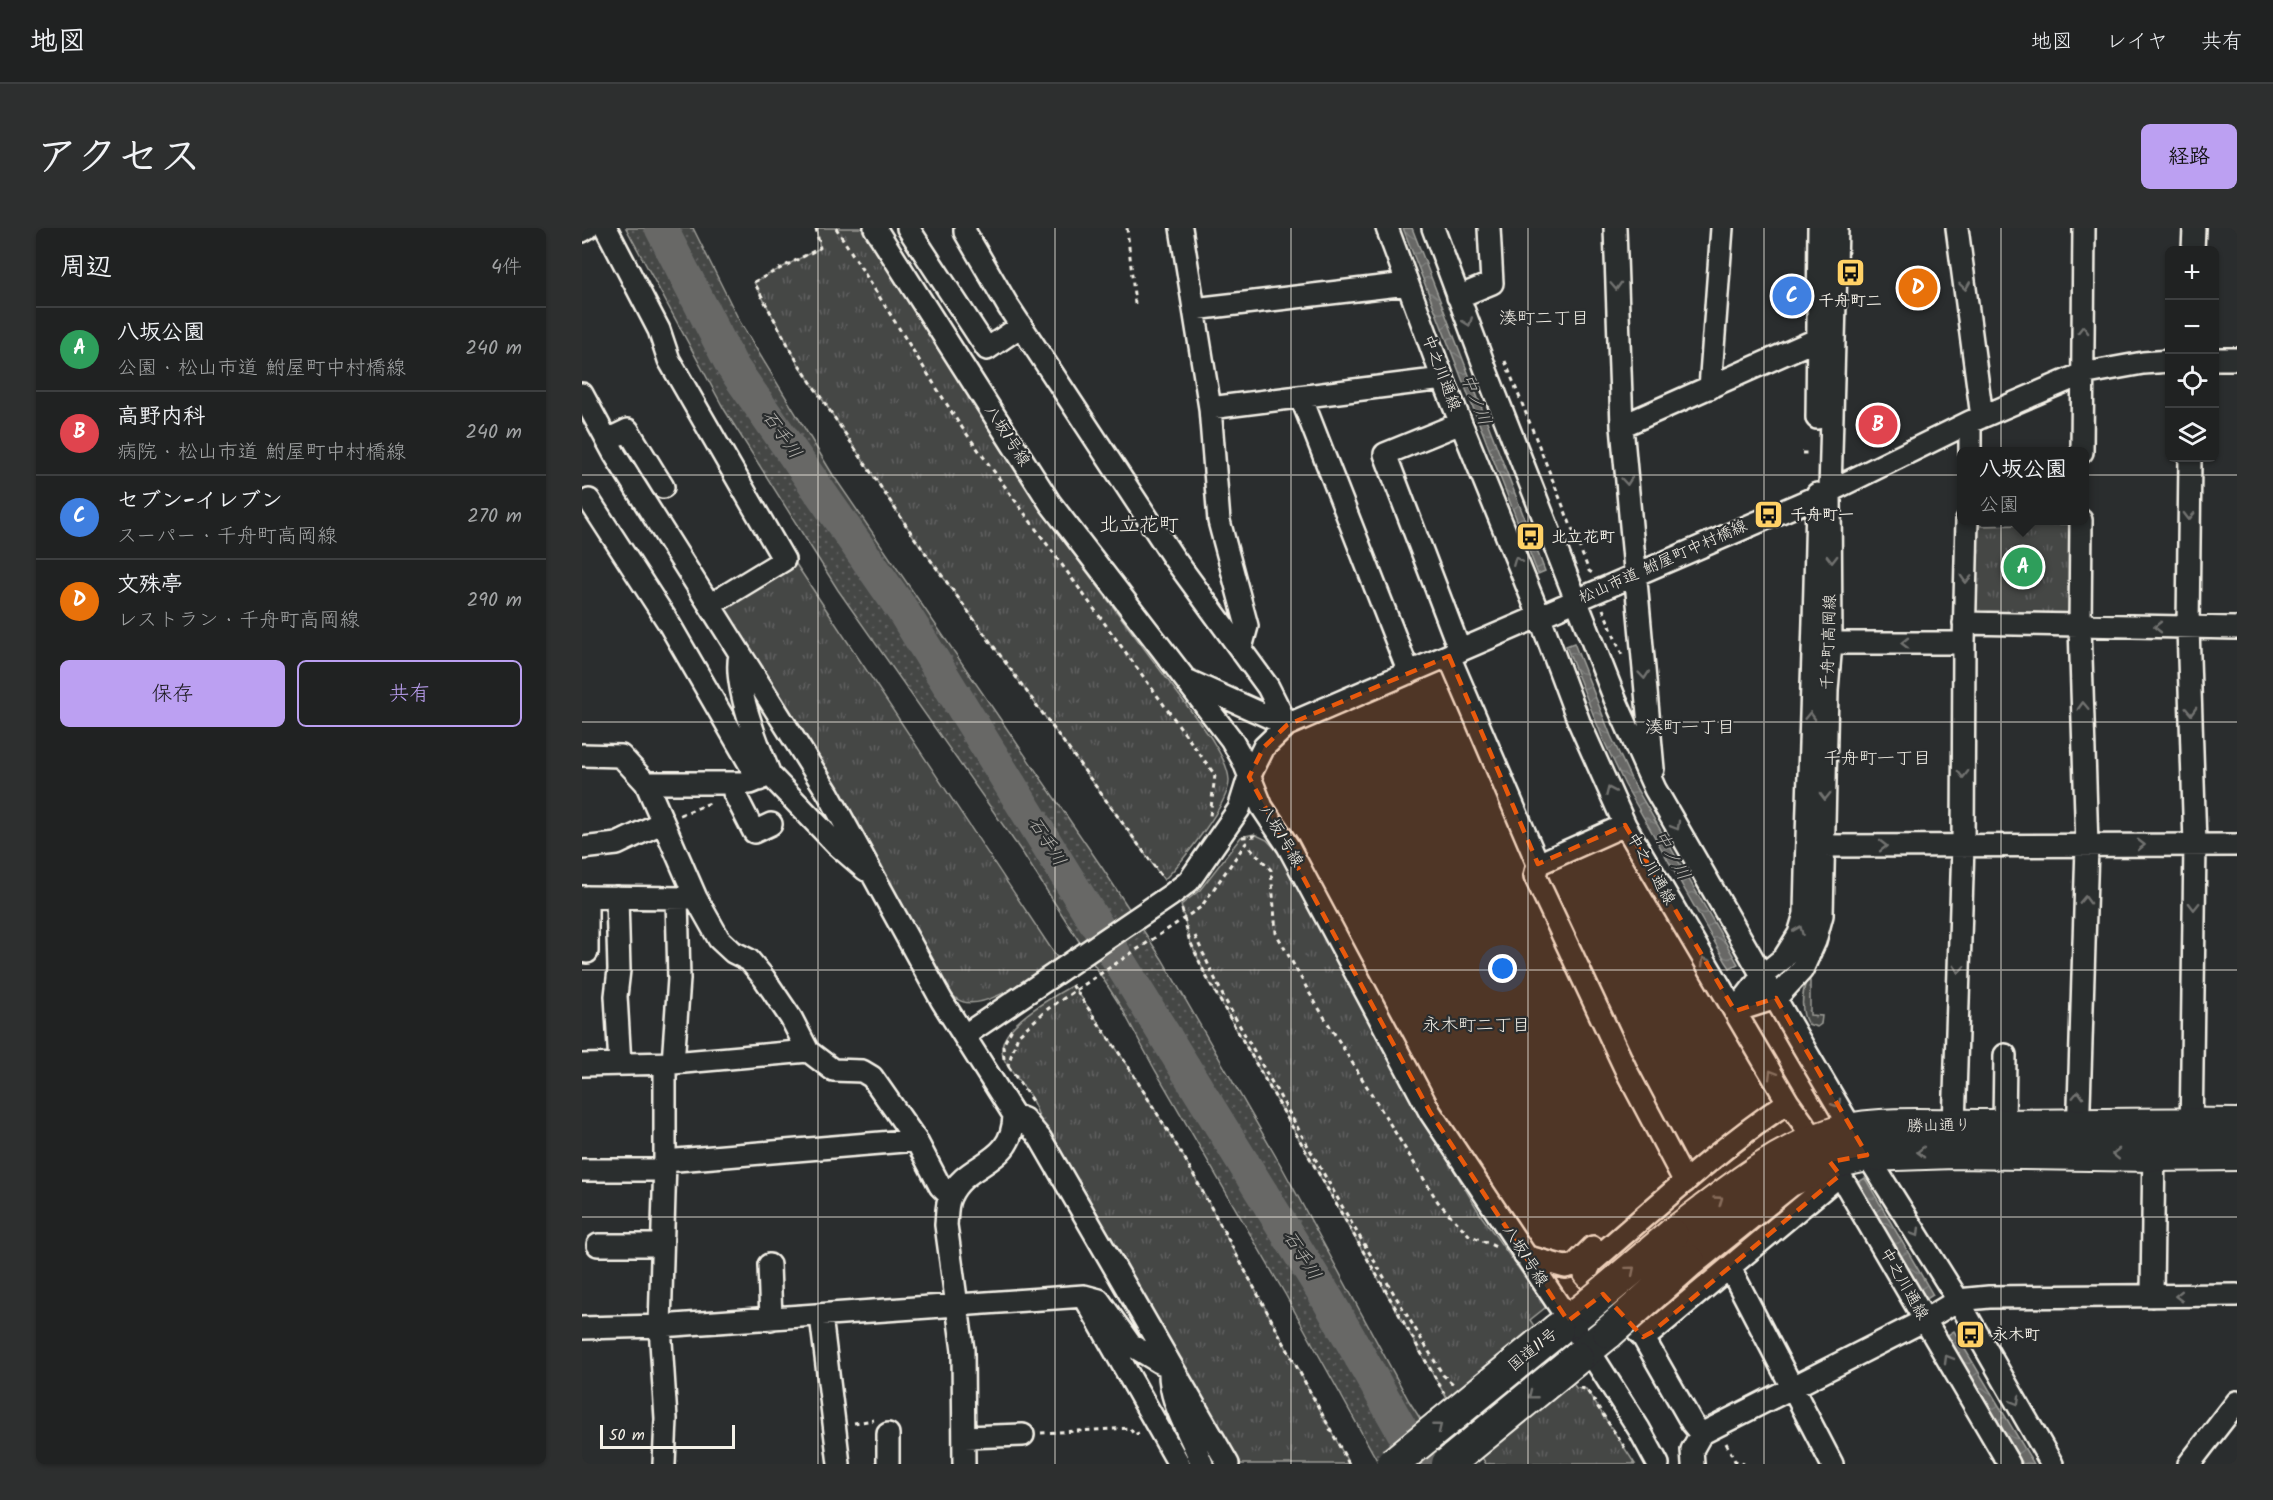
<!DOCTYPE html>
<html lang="ja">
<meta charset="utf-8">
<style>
:root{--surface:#202222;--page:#2d2f2f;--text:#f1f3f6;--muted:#a2a4a5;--line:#3d3f40;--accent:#bca0f2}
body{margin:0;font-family:Kalam,"Klee One",sans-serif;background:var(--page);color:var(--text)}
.controls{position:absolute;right:18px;top:18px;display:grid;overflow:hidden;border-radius:9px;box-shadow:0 2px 4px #0004}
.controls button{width:54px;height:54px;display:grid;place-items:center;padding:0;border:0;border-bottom:2px solid var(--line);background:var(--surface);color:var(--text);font:30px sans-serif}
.scale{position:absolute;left:18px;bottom:15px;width:135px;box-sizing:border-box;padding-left:6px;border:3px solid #f4f1e8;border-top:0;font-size:16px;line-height:21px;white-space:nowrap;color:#f4f1e8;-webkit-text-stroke:4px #2a2d2e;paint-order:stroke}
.you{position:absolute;left:921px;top:741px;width:21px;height:21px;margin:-15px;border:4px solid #fff;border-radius:50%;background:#1a73e8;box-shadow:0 0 0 9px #1a73e833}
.badge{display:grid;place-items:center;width:39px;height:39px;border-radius:50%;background:var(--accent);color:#fff;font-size:20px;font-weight:700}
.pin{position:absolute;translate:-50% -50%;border:3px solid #fff;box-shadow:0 2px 6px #0006}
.popup{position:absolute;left:1375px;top:219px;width:132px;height:78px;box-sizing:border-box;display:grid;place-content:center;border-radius:9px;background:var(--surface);filter:drop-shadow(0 2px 4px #0005);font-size:20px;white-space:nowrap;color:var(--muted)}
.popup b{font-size:22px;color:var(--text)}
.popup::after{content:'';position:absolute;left:50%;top:100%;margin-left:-12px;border:12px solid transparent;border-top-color:var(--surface)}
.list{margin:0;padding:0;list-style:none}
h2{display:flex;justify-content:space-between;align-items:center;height:78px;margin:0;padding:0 24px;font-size:26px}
h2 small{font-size:20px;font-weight:400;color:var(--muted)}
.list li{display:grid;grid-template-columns:39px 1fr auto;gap:18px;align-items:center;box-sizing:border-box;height:84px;padding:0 24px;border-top:2px solid var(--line)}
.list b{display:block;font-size:22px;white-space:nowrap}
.list p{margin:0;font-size:20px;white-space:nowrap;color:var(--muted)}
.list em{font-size:20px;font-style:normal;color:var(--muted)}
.actions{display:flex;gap:12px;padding:18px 24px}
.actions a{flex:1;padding:14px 0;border:2px solid var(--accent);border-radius:9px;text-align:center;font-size:21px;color:var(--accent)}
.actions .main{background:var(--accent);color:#111}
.icon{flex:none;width:33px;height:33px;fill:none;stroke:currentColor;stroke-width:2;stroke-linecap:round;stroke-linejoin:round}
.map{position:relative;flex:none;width:1655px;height:1236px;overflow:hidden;border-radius:9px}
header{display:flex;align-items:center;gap:36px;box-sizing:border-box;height:84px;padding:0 30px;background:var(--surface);border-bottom:2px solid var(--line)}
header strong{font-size:28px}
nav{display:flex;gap:33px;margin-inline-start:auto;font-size:21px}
.intro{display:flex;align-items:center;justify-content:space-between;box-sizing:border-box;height:144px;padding:0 36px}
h1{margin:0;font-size:42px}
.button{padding:15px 27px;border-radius:9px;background:var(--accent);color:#111;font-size:21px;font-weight:700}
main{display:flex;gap:36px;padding:0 36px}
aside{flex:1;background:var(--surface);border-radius:9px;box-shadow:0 2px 4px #0004}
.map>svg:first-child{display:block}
.grass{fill:url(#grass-dots);stroke:#9c9c96;stroke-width:1.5}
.park{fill:url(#park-tufts);stroke:#9c9c96;stroke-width:1.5}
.water{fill:url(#water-waves);stroke:#9f9f9a;stroke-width:1.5}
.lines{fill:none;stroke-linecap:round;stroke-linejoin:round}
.river{stroke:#676866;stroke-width:33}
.minor-casing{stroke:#f4f1e8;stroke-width:26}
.highway-casing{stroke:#f4f1e8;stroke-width:36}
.path{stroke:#f4f1e8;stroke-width:3;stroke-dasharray:4.5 4.5;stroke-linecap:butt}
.minor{stroke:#2a2d2e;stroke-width:21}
.highway{stroke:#2a2d2e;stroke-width:32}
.highway-bridge-casing{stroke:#f4f1e8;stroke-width:36;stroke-linecap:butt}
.highway-bridge{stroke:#2a2d2e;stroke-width:32}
.oneway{stroke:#71726f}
.marked{fill:#e8590c;fill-opacity:0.2;stroke:#e8590c;stroke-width:4.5;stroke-dasharray:12 8;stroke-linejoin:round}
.grid{fill:none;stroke:#f4f1e8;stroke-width:1.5;stroke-opacity:0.55}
.labels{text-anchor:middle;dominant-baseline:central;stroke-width:4.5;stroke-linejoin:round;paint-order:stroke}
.poi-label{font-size:16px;font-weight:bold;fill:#f4f1e8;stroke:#2a2d2e;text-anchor:start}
.street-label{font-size:16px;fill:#f4f1e8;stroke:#2a2d2e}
.neighbourhood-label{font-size:18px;fill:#f4f1e8;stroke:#2a2d2e}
.water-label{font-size:18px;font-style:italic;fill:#b5b3ae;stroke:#2a2d2e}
.quarter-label{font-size:20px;fill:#f4f1e8;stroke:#2a2d2e}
</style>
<header>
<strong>地図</strong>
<nav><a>地図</a><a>レイヤ</a><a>共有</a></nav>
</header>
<div class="intro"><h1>アクセス</h1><a class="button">経路</a></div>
<main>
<aside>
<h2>周辺<small>4件</small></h2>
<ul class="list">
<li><span class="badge" style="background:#2e9e5b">A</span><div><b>八坂公園</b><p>公園 · 松山市道 鮒屋町中村橋線</p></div><em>240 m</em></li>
<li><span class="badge" style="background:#e0444e">B</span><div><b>高野内科</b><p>病院 · 松山市道 鮒屋町中村橋線</p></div><em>240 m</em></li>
<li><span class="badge" style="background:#3f7fe0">C</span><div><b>セブン-イレブン</b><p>スーパー · 千舟町高岡線</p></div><em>270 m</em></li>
<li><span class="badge" style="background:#e8710a">D</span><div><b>文殊亭</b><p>レストラン · 千舟町高岡線</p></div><em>290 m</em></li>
</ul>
<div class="actions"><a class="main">保存</a><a>共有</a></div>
</aside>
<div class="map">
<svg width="1655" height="1236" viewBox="0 0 1655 1236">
<defs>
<pattern id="grass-dots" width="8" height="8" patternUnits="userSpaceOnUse" patternTransform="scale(1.5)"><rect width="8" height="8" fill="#444645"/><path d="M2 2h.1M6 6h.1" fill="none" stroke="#606160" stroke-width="1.8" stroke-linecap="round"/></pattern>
<pattern id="park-tufts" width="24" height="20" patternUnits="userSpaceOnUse" patternTransform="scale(1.5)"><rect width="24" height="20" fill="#444645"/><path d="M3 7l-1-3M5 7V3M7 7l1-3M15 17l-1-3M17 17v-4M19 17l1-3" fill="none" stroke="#606160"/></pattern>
<pattern id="water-waves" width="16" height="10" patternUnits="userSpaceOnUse" patternTransform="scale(1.5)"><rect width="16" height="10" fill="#676866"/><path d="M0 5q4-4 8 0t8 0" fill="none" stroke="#7d7e7c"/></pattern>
</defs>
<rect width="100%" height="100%" fill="#2a2d2e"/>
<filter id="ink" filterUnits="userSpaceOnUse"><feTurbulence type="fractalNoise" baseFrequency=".0167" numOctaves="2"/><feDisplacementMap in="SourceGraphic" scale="12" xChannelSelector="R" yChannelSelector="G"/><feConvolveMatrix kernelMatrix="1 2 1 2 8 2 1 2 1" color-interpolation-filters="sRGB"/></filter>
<g filter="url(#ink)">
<!-- grass -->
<path class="grass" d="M44,0h67l47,94 93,153 268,391 61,93 121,210 126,232 40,63h-70l-94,-170 -130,-224 -34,-63 -97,-152 -186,-265 -114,-181z
M1224,753h4v34l12,1 -1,8 -4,3 -9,-3c-8,-11 -6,-30 -2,-43z"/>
<!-- park -->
<path class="park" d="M234,0h45l58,80 139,225 153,205c7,12 17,27 18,42 1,23 -48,83 -65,100l-248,-340 -118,-177 -44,-81 66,-34z
M1489,296v87l-5,5 -87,-2 -6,-6 3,-82z
M214,336l262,395c-21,13 -77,57 -101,40 -4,-3 -8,-9 -13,-13l-226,-379z
M672,606l13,6 11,12 171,310 33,55 64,90 -16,13 46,68 10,1 49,75h-149l-50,-84 -230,-404 -17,-37 -8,-34 19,-15 41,-53z
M491,757l55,81 57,93 164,305h-108l-69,-109 -49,-98 -83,-138c-3,-8 -7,-18 -12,-26 -7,-11 -19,-22 -24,-34 -14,-30 49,-62 69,-74z"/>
<!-- water -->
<path class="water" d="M821,0h9l133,343 -7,3z
M992,415l37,93 21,45 106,183 -8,4 -4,-6 -101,-177 -22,-46 -37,-93z
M1283,950l68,117 -8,5 -68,-117z
M1372,1103l80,133h-11l-77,-128z"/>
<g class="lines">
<!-- river -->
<path class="river" d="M79,0l71,138 171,245 425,689 93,164"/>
<defs>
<path id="minor" d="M24,0l53,102 10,30 115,200 -74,45
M293,0l175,275 181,236 12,21 19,47 26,39 142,266 158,237 51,80 19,35
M326,0l79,121 34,-23
M383,0v4l43,74 165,251 95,130 19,38
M599,0l29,180 9,113 28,105 -6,22
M805,0l56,151 96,236 40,107 46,103 163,277 52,73 169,289
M851,0l54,145 128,326 40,90 146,254 66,112 91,145 94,164
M1033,0l7,198 31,343
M1375,0l25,189
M0,3l5,-3
M1611,22l1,-22
M876,69l34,-14 -3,-55
M612,81l213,-25
M1632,131h23
M1128,160l12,-160
M0,166l33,61 213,338 114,208 72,114c-1,52 -48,45 -64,82 -4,9 -3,19 -4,28l17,125 1,114
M719,169l108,276
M628,180l233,-29
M1235,190l2,-190
M1040,198l205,-91
M25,212l21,-10 35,57
M1388,224v-30
M1500,224l2,-224
M1608,230l-2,169 7,217 -4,294
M7,272l79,122 91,158
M1382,395l273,5
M1235,415h147
M878,423l-75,-197 76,-31
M158,427c-7,29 18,91 30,120
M867,428l89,208
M607,453l98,44
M0,527l39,1 25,27 50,115 23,41 14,13 16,8 15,18 27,40 17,33 25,19 29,1 10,6 44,63 24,46 10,10
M64,555h104l20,-8 66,69 30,26
M152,555v10l20,39 17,-8
M1043,597l-87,39 -3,12 92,196 58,110
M1228,618l427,-1
M0,620l35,-4 46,-22
M0,669l107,1
M5,669v55
M35,669l2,73 -3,26 4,68
M1153,783l41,-13 26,-28 13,-29 7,-26 5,-225 4,-47 -1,-152 7,-263
M1153,783l28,-36 21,-17 15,-24 6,-20c3,-140 10,-280 12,-420
M383,807l206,-140 18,-14 50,-72 10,-32 15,-30 23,-22 543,-234 140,-69 112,-48 61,-11 27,-2
M91,835l6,-84 -2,-81
M0,837l91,-2 135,-12
M432,887l10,4 16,19 188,326
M1372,898l9,-281 1,-202 3,-123
M1422,898l1,-71
M1496,910l9,-292 -7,-220 1,-106
M83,933l251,-21
M0,942h82
M16,1017h64
M943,1028l40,11 10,-2 18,-18
M187,1037l2,54
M1148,1040l102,196
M1570,1068l2,-152
M1028,1074l-25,-27 6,-12c64,-55 127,-114 197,-161
M239,1088l18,148
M1051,1099l10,10 9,-5 188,-157
M0,1100l78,-2 424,-30
M1061,1109l49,86 9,11 224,-114 33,-20 31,-3 248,-2
M306,1206v30
M383,1209l58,-2
M82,1236l2,-45 -6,-93 5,-165v-97
M597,1236l-95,-168 15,4 32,45 28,17 11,5c-2,35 20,65 32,97
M1111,1236l-1,-14 9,-16
M1607,1236l48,-62"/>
<path id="highway" d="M1090,1007c50,-37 100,-81 161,-101 39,-13 107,-8 149,-8 85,0 170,-3 255,-1
M1107,1033l99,-80 43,-18 36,-8 87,-3 200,3 83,-1
M975,1102l32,-25
M995,1130l32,-26"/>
</defs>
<!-- minor casing -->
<use href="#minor" class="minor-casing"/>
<!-- highway casing -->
<use href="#highway" class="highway-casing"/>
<!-- path -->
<path class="path" d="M234,0l4,20 -66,34 44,81 118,177 246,337
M254,0l122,194 257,353 -5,41
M545,0l8,76
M923,133l84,210 3,2
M1220,225h9
M1021,381l19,46
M98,587l30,-12
M660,609l14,-1
M600,681l7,30 17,37 238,417
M613,708l29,62 131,231 88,146 10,9
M490,757l56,81 57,93 164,305
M422,831l-1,-14 10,-18
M427,839l-1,-2 10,-30 31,-27 152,-101 45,-64 25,27 5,63 34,61 128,208 31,33 27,12
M427,839l23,34
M998,1160l6,1 41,62
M272,1195l20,-3
M459,1205l89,-5 4,7 5,-2
M1144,1215l9,18 9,3"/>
<!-- minor -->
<use href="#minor" class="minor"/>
<!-- highway -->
<use href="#highway" class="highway"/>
<defs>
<path id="highway-bridge" d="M1007,1077l83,-70
M1027,1104l80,-71
M811,1236l164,-134
M866,1236l129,-106"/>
</defs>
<!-- highway-bridge casing -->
<use href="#highway-bridge" class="highway-bridge-casing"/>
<!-- highway-bridge -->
<use href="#highway-bridge" class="highway-bridge"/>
</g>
<!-- one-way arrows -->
<defs><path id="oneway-chevron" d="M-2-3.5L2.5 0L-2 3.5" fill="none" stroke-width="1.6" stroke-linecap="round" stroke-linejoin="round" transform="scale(1.5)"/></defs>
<g class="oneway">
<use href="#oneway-chevron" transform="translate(1034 58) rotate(87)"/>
<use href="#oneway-chevron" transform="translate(1383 58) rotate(82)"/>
<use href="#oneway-chevron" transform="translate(886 94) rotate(70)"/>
<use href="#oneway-chevron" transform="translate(1501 102) rotate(-89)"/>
<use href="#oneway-chevron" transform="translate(1045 253) rotate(85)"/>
<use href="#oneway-chevron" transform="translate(1607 288) rotate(91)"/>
<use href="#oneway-chevron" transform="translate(1250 331) rotate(90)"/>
<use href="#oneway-chevron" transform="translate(935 333) rotate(-112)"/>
<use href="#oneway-chevron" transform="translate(1384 351) rotate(92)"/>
<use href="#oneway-chevron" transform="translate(1576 399) rotate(-180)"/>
<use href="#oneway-chevron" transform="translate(1323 415) rotate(-180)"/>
<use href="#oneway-chevron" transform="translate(1062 447) rotate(85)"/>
<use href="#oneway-chevron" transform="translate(1501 478) rotate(-92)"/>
<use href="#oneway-chevron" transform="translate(1609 483) rotate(88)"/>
<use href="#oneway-chevron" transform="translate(1228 488) rotate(-88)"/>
<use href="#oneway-chevron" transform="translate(1381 546) rotate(90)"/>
<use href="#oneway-chevron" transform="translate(1028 563) rotate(-114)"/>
<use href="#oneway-chevron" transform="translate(1243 568) rotate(91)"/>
<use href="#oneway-chevron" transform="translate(1094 598) rotate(60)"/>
<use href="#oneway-chevron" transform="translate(1559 617) rotate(-1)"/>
<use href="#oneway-chevron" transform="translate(1301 618)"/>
<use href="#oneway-chevron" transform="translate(1503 672) rotate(-88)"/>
<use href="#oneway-chevron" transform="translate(1612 678) rotate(91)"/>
<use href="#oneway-chevron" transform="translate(1217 702) rotate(-67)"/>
<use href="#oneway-chevron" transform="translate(1123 733) rotate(-120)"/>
<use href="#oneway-chevron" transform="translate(1377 741) rotate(92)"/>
<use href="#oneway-chevron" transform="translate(1190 846) rotate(-121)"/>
<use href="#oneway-chevron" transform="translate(1496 867) rotate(-88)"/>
<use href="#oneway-chevron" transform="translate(1255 876) rotate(59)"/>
<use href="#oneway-chevron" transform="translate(1339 924) rotate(179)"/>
<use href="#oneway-chevron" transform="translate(1534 926) rotate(-179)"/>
<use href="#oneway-chevron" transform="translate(1137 972) rotate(-36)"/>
<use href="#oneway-chevron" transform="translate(1334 1005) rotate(58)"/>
<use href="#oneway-chevron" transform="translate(1049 1042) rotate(-40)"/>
<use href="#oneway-chevron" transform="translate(1597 1068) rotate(179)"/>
<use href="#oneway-chevron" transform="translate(1366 1131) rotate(-120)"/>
<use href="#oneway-chevron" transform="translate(950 1167) rotate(141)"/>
<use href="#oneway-chevron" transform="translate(1434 1173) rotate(60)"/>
<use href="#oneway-chevron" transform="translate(856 1199) rotate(-39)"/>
</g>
</g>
<!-- marked area -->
<path class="marked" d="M867,428l89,208 87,-39 110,186 41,-13 91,157 -37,7 10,13 -188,157 -9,5 -40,-43 -35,27 -138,-209 -181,-335 15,-30 23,-22z"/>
<!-- grid -->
<path class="grid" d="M236,0v1236M473,0v1236M709,0v1236M946,0v1236M1182,0v1236M1419,0v1236M0,247h1655M0,494h1655M0,742h1655M0,989h1655"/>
<!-- icons -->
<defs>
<symbol id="bus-square" viewBox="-11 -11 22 22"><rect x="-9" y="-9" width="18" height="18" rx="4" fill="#ffd166" stroke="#2a2d2e"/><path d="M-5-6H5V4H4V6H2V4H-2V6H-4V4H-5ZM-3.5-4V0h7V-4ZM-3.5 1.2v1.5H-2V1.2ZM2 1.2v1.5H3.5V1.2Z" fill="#111"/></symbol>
</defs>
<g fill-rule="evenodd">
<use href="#bus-square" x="1252" y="28" width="33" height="33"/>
<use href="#bus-square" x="1170" y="270" width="33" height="33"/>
<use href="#bus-square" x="932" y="292" width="33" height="33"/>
<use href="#bus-square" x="1372" y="1090" width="33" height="33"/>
</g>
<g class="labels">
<!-- poi labels -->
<g class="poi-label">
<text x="1268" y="73" text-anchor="middle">千舟町二</text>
<text x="1208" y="287">千舟町一</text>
<text x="969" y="309">北立花町</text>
<text x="1410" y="1107">永木町</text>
</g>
<!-- street labels -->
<g class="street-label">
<text transform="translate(859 145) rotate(69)">中之川通線</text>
<text transform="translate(425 208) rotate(57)">八坂1号線</text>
<text transform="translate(1081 334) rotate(-24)">松山市道 鮒屋町中村橋線</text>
<text transform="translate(1247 414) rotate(-88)">千舟町高岡線</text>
<text transform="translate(699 608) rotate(59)">八坂1号線</text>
<text transform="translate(1069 641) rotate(60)">中之川通線</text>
<text transform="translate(1357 898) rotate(-1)">勝山通り</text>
<text transform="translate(943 1028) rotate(57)">八坂1号線</text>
<text transform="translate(1322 1056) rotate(60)">中之川通線</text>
<text transform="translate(951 1122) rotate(-39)">国道11号</text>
</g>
<!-- neighbourhood labels -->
<g class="neighbourhood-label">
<text x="962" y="91">湊町二丁目</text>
<text x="1108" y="500">湊町一丁目</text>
<text x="1295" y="531">千舟町一丁目</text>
<text x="894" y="798">永木町二丁目</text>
</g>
<!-- water labels -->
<g class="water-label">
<text transform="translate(893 172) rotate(69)">中ノ川</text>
<text transform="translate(199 207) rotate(55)">石手川</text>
<text transform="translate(464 614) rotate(58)">石手川</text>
<text transform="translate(1089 628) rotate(60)">中ノ川</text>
<text transform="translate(719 1028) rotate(58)">石手川</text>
</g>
<!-- quarter labels -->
<g class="quarter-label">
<text x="557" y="298">北立花町</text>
</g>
</g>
</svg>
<div class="controls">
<button>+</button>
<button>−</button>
<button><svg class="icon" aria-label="locate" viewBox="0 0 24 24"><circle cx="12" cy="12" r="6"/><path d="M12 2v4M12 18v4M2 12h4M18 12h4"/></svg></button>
<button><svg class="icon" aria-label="layers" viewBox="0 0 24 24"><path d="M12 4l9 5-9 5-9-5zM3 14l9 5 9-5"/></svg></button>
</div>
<div class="scale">50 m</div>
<div class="you"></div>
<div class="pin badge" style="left:1441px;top:339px;background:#2e9e5b">A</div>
<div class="popup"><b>八坂公園</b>公園</div>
<div class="pin badge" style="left:1296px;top:197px;background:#e0444e">B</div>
<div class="pin badge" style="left:1210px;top:68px;background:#3f7fe0">C</div>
<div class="pin badge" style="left:1336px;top:60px;background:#e8710a">D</div>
</div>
</main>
